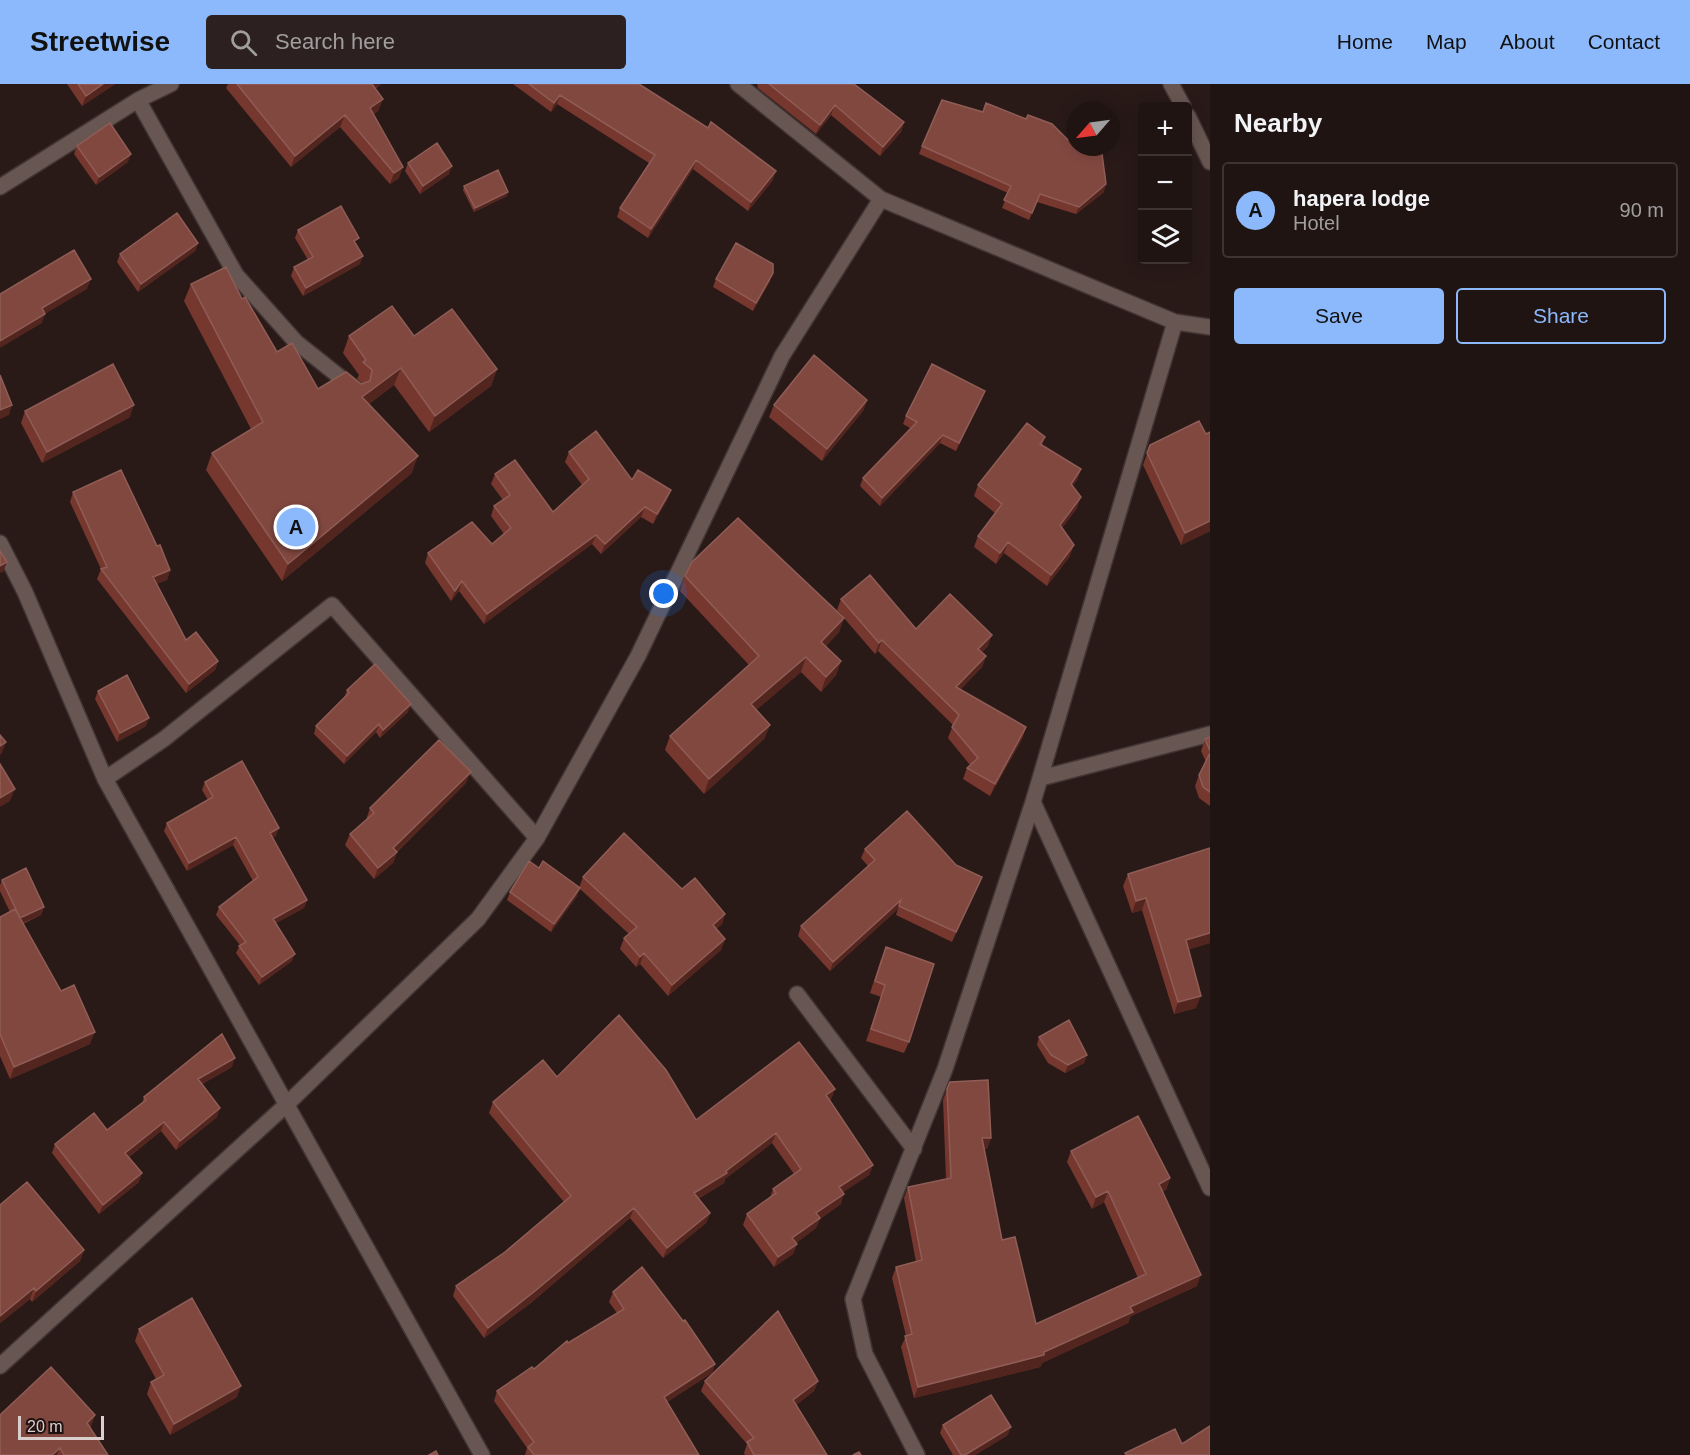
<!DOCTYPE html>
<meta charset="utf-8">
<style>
:root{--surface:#1f1412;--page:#2c2120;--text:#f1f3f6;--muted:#a19e9f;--line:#3c3332;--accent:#8cb9fc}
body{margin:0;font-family:Helvetica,sans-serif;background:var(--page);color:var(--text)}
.controls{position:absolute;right:18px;top:18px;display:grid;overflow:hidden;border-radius:6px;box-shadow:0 3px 15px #0003}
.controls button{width:54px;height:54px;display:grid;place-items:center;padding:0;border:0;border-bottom:2px solid var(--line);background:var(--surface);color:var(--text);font:30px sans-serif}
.compass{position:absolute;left:1066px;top:18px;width:54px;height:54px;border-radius:50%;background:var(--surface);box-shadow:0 3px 15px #0003;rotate:242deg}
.scale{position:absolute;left:18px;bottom:15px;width:86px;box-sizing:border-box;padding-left:6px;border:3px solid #d9cfcd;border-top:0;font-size:16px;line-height:21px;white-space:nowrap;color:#d9cfcd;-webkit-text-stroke:4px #1f110f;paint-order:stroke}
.you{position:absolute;left:664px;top:510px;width:21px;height:21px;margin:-15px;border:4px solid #fff;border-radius:50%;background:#1a73e8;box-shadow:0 0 0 9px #1a73e833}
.badge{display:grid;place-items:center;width:39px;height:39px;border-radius:50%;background:var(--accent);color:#111;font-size:20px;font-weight:700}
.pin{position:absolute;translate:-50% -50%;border:3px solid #fff;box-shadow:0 2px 6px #0006}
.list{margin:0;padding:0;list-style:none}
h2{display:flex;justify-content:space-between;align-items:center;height:78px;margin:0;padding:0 24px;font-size:26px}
h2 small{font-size:20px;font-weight:400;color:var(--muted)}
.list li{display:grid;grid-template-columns:39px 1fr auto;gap:18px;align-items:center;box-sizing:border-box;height:96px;margin:0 12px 12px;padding:0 12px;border:2px solid var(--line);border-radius:6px}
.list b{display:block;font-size:22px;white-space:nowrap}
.list p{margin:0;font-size:20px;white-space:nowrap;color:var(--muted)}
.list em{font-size:20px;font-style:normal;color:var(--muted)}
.actions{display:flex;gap:12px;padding:18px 24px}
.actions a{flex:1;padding:14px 0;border:2px solid var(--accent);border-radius:6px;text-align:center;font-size:21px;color:var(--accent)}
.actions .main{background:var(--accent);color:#111}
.icon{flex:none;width:33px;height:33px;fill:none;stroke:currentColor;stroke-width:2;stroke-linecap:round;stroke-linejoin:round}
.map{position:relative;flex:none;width:1210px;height:1371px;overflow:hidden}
header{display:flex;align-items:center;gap:36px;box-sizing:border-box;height:84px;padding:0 30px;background:var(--accent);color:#111}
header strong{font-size:28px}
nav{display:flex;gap:33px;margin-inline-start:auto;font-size:21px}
.search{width:420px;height:54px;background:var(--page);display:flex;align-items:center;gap:15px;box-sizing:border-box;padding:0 21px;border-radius:6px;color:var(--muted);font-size:22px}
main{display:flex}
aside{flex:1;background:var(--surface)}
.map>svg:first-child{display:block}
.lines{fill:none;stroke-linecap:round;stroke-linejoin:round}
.minor-casing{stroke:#413534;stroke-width:18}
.tertiary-casing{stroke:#413534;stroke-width:18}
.minor{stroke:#685652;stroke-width:15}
.tertiary{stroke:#685652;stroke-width:15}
.wall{fill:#76372f}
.shaded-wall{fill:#53251f}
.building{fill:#814840;stroke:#8f5d56;stroke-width:1.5}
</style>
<header>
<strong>Streetwise</strong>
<div class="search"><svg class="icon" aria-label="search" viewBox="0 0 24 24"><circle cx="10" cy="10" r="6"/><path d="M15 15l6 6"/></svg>Search here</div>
<nav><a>Home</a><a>Map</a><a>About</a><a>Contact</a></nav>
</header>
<main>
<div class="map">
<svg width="1210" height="1371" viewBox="0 0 1210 1371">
<rect width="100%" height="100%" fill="#291a18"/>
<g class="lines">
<defs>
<path id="minor" d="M738,0l143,115 294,123 35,5
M138,16l98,175 60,67 59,47
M0,103l138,-87 33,-16
M0,459l25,49 80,187 377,676
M1041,694l169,-44
M105,695l59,-40 168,-134 205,233
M1033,718l177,386
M797,910l117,155
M0,1282l285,-260 193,-187 59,-81 101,-182 144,-300 99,-157
M917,1371l-52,-101 -12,-55 92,-230 88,-267 142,-480"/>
<path id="tertiary" d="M1171,0l12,22
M1188,32l22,46"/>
</defs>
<!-- minor casing -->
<use href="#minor" class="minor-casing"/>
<!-- tertiary casing -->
<use href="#tertiary" class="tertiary-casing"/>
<!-- minor -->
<use href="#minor" class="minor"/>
<!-- tertiary -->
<use href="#tertiary" class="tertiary"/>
</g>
<!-- wall -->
<path class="wall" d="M67,0h48l-33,22z
M228,0h153l-6,5 8,10 -5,12 -4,3 25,64 -9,6 -50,-57 -49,40 -65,-79z
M513,0h126l134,96 -25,31 -55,-42 -45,69 -31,-21 3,-9 29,-45 -92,-59 -6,8z
M757,0h97l50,38 -3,10 -21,24 -49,-41 -15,19 -58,-46z
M77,62l51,16 -32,23 -22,-31z
M922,62l182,46 -28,22 -39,-12 -8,18 -27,-12 6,-15 -89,-39z
M408,79l41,11 -29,20 -15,-23z
M464,102l43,10 -33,16 -11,-22z
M298,146l59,15 3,19 -57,32 -12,-20 3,-9 14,-7 -13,-22z
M198,159l-3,8 -57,41 -21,-30 3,-8z
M716,195l54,2 -17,30 -40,-24z
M191,200l51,15 35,53 41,37 44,-6 -5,-4 2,-4 -16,-22 6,-17h65l83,33 -6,17 -62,46 -35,-47 -25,19 43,69 -130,108 -76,-111 6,-17 39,-24 -67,-128z
M982,315l-26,52 -16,-8 -60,63 -20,-20 3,-8 47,-50 -7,-4 3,-8z
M867,316l-4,11 -41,50 -53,-44 5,-12z
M25,327l105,6 -88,46 -21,-40z
M1045,353l-3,8 39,24 -4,11 -5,6 5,22 -15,20 8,28 -23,30 -43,-33 -8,11 -22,-17 4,-11 17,-23 -21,-17 4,-11z
M1150,361l60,86 -29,14 -38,-80z
M569,368l63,28 39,10 -4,10 -14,24 -12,-7 -40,37 -9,-10 -108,80 -25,-33 -8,10 -26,-38 3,-10 64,-9 12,-10 -13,-18 3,-10 9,-6 -12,-16 4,-10 58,38 29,-27 -17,-23z
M73,408l84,54 13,24 -3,10 -11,4 30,56 32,21 -3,9 -29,23 -89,-114 4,-10 -31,-67z
M685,492l158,40 -6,-6 4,-11 75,30 72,17 -6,6 4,4 -4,11 -22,23 66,37 -4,12 -32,57 -27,-17 4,-11 3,-3 -22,-27 5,-13 -75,-74 -3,3 -31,-36 -5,14 -13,14 15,15 -5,14 -15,17 -20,-20 -45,38 14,15 -6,14 -60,55 -39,-44 5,-14 79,-71 -69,-74z
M347,606l61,22 -28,26 -4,-6 -32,32 -30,-30 2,-8 28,-28z
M98,607l48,35 -29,16 -22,-43z
M1210,653v69l-11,-8 -4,-12 4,-11 7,-13 -5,-11 4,-12z
M205,698l71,54 -4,2 35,62 -3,8 -28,15 16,38 -33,24 -23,-32 4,-8 -24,-30 3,-8 34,-26 -20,-36 -46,26 -23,-40 3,-8 41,-23 -6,-10z
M466,699l-69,69 -4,11 -19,16 -29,-34 5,-11 16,-14 4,-12z
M1210,764v95l-21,6 7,59 -22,6 -32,-104 -10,3 -9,-27 5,-12z
M865,765l91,16 22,21 -26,56 -56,-27 2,-6 -68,62 -32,-35 3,-10 67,-60 -7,-8z
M583,793l99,12 43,25 -3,10 -6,5 9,10 -4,11 -53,46 -28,-32 -4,3 -16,-18 4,-11 5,-4 -50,-46z
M2,796l42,27 -3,8 -18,9 67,120 -80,35 -10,-23v-139l10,-5 -10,-21v-6z
M510,808l67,4 -26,36 -44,-32z
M881,875l28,83 -5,11 -38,-12 15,-44 -11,-4z
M1039,953l48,18 -3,8 -19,10 -17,-10 -11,-18z
M232,983l-30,17 15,33 -41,33 -15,-19 -32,26 13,16 -4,10 -39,31 -47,-61 3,-9 52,-14 35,-27 2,-6z
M557,993l139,43 139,-31 -4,10 -1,1 43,65 -4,10 -26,17 -2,12 -21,15 -4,9 -20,15 1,1 -4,10 -19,13 -31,-42 4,-11 23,-16 3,-9 21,-15 -22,-31 -47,36 -1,4 -26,16 12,14 -4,10 -43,35 -33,-40 -98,84 -48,36 -31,-42 3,-10 49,-34 59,-50 -75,-89 4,-11z
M950,998l41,56 -4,11h-3l18,91 34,84 102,-46 -34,-76 -12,7 -25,-47 4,-11 99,27 -4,12 -4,2 35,94 -66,30 -3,7 -86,40 -2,4 -126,31 -13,-51 5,-11 -14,-58 4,-11 20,-5 -12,-64 4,-11 38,-8 -3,-79z
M0,1121l84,45 -4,11 -48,41 -2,-3 -30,24z
M613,1208l102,72 -3,9 -45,29 32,53h-174l2,-7 -33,-47 3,-10 37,-22 34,-26 49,-30 -8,-11z
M139,1245l98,68 -67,38 -23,-41 4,-12 5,-3 -21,-38z
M705,1297h113l-4,10 -18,14 31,50h-82l-1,-2 3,-9 -46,-53z
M95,1331l-4,11 -1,2 18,27h-108z
M943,1341l65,10 -33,20h-22l-13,-22z"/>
<!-- shaded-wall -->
<path class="shaded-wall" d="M103,0h12l-33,22 4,-10z
M371,0h10l-14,10z
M560,11l-3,9 -6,8 3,-9z
M383,15l-5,12 -12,9 4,-12z
M835,21l-4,10 -15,19 4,-9z
M345,31l-5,12 -49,40 4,-11z
M904,38l-3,10 -21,24 3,-9z
M131,70l-3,8 -32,23 3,-8z
M696,76l-3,9 -45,69 3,-9z
M452,82l-3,8 -29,20 3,-8z
M403,83l-4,11 -9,6 4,-11z
M776,87l-3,9 -25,31 3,-9z
M1106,100l-2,8 -28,22 3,-7z
M508,108l-1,4 -33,16 1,-4z
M198,159l-3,8 -57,41 3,-8z
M363,172l-3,8 -57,32 3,-8z
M773,189l-3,8 -17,30 3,-8z
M91,195l-4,10 -42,25 -3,9 -42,25v-7l42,-33z
M401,284l-7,17 -38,29 6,-17z
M497,285l-6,17 -62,46 6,-16z
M985,307l-3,8 -26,52 3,-8z
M867,316l-4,11 -41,50 5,-12z
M12,321l-3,10 -9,4v-9z
M134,321l-4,12 -88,46 5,-11z
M943,351l-3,8 -60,63 2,-8z
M418,372l-6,17 -130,108 6,-17z
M1081,385l-4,11 -10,15 4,-11z
M671,406l-4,10 -14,24 4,-10z
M1081,413l-4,11 -21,28 4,-11z
M645,423l-4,10 -40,37 4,-10z
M1210,437v10l-29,14 4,-12z
M596,451l-4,9 -108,80 3,-10z
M1008,458l-4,11 -8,11 4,-11z
M1074,461l-4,11 -23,30 4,-11z
M7,478l-4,10 -3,1v-7z
M170,486l-3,10 -18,7 4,-10z
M462,497l-3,10 -8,10 4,-10z
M844,534l-5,14 -23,24 5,-14z
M992,551l-4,11 -14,14 4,-11z
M882,556l-4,11 -3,3 4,-11z
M986,572l-4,11 -30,31 4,-11z
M806,573l-5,15 -55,47 5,-15z
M218,577l-3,9 -29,23 3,-9z
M841,577l-5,14 -15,17 5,-15z
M411,620l-3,8 -28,26 3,-8z
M149,634l-3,8 -29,16 3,-9z
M379,640l-3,8 -32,32 3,-8z
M770,641l-6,14 -60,55 5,-15z
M1026,643l-4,12 -32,57 5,-12z
M6,658l-4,11 -2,2v-9z
M471,688l-5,11 -77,76 4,-11z
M15,705l-5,12 -10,6v-9z
M279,744l-3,8 -9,5 3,-8z
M236,753l-3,8 -46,26 2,-8z
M397,768l-4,11 -19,16 4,-11z
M982,793l-4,9 -26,56 4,-10z
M580,804l-3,8 -26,36 3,-8z
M1146,814l-4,12 -10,3 4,-12z
M307,816l-3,8 -34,18 3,-7z
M901,816l-3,9 -68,62 3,-9z
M44,823l-3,8 -25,11 3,-8z
M725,830l-3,10 -13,11 4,-10z
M1210,849v10l-28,9 4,-12z
M725,855l-4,11 -53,46 4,-11z
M644,869l-4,11 -4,3 4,-10z
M295,870l-3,7 -33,24 3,-8z
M1201,912l-5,12 -22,6 4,-12z
M95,948l-5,12 -80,35 4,-12z
M1087,971l-3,8 -19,10 3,-8z
M235,974l-3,9 -38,21 4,-9z
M835,1005l-4,10 -8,6 3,-10z
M220,1024l-3,9 -41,33 4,-9z
M164,1038l-3,9 -39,31 3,-9z
M776,1049l-4,10 -47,36 -1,4 -34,21 4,-11 32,-22z
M982,1054h9l-4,11 -9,1z
M873,1081l-4,10 -33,22 3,-10z
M142,1089l-4,10 -39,31 4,-9z
M1170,1094l-4,12 -12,6 5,-12z
M1108,1107l-4,11 -12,7 4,-12z
M844,1110l-3,10 -21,15 -4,9 -27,20 3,-10 24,-25z
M634,1124l-4,10 -98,84 -48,36 4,-10z
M710,1129l-4,10 -43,35 4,-10z
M797,1160l-4,10 -19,13 4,-10z
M84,1166l-4,11 -48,41 4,-11z
M1201,1191l-4,11 -66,30 -3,7 -86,40 -2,4 -126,31 4,-11 126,-35 86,-45z
M34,1204l-4,11 -30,24v-7z
M715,1280l-3,9 -51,33 3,-9z
M818,1297l-4,10 -24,19 3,-10z
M241,1302l-4,11 -67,38 4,-11z
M95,1331l-4,11 -8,8 4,-11z
M1011,1343l-3,8 -33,20h-10z
M60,1364l-3,7h-5z"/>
<!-- building -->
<path class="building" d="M78,0h25l-17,12z
M237,0h135l11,15 -13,9 33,59 -9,6 -49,-58 -50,41z
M529,0h110l69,44 3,-6 65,49 -25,31 -55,-42 -45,69 -31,-21 35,-53 -95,-60 -6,8z
M769,0h85l50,38 -21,25 -48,-42 -15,20z
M942,16l41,12 3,-9 40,16 2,-4 24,9 16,16 5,-7 2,1v13h18l9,7 4,30 -27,23 -39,-13 -8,19 -28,-13 7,-14 -89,-40z
M110,39l21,31 -32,23 -22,-31z
M437,59l15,23 -29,20 -15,-23z
M498,86l10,22 -33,16 -11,-22z
M341,122l18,32 -5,3 9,15 -57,32 -12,-21 19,-10 -15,-27z
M177,129l21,30 -57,41 -21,-30z
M736,159l37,21v9l-17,30 -40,-24z
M74,166l17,29 -49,29 3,6 -45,27v-47z
M226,183l16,32 3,-2 32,55 15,-9 26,46 28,-17 15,12 9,-3 2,-11 -9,-8 3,-2 -17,-24 43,-30 22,30 38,-27 45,60 -62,47 -34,-48 -39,29 56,59 -130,108 -76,-111 51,-31 -72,-138z
M814,271l53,45 -40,49 -53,-44z
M113,280l21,41 -87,47 -22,-41z
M932,280l53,27 -26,52 -16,-8 -61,63 -19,-20 54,-56 -11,-6z
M0,291l12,30 -12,5z
M1199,337l7,13 4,-2v89l-25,12 -38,-80 3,-8z
M1027,339l18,14 -5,7 41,25 -10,15 10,13 -21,28 14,20 -23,30 -43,-33 -8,11 -22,-17 24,-32 -24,-19z
M596,347l36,49 6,-10 33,20 -14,24 -12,-7 -40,37 -9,-9 -109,79 -25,-33 -7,10 -27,-38 44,-31 20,22 19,-16 -17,-22 16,-11 -15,-21 20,-14 38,52 36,-33 -20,-27z
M121,386l36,76 3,-1 10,25 -17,7 33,63 10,-8 22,29 -29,23 -88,-115 6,-2 -34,-75z
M738,434l106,100 -23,24 20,19 -15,16 -20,-20 -55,47 19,21 -61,54 -39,-43 89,-80 -74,-80 7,-14z
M0,467l7,11 -7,4z
M870,491l46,54 34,-35 42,41 -14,14 8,7 -30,31 70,40 -31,57 -28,-16 11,-10 -26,-31 7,-12 -77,-75 -3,3 -38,-44z
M375,580l36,40 -28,26 -4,-6 -32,32 -31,-30 33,-33 -2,-3z
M127,591l22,43 -29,15 -22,-42z
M0,651l6,7 -6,4z
M1210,653v14l-5,-12z
M439,656l32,32 -78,76 4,4 -19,16 -28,-34 24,-21 -4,-5z
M1210,669v39l-7,-5 -4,-12z
M242,677l37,67 -9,5 37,67 -34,19 22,35 -33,23 -23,-31 7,-4 -27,-35 39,-30 -22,-40 -47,26 -22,-40 46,-26 -8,-15z
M0,680l15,25 -15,9z
M907,727l49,54 26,12 -26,55 -57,-26 2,-6 -68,62 -32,-36 74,-66 -10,-11z
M624,749l58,56 13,-11 30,36 -12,11 12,14 -53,46 -28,-32 -4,4 -16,-19 13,-11 -54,-50z
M1210,764v85l-24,7 15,56 -23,6 -32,-104 -10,3 -8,-27z
M529,777l10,7 4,-7 37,27 -26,36 -44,-32z
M26,784l18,39 -24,11 -18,-38z
M15,825l46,82 13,-6 21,47 -81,35 -14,-33v-117z
M886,863l48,17 -25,78 -38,-13 14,-44 -10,-4z
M619,931l47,55 30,50 103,-78 36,47 -9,6 47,70 -34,22 5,7 -28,19 4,5 -28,20 5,6 -19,13 -31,-43 29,-21 -3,-4 28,-20 -25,-36 -50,38 1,2 -33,20 16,20 -43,35 -33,-40 -99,83 -47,37 -32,-42 49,-34 66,-56 -78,-94 50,-42 14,17z
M1069,936l18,35 -19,10 -17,-10 -12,-18z
M222,950l13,24 -37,21 22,29 -40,33 -16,-19 -39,31 17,20 -39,32 -48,-61 39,-31 13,17 39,-30 -2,-3z
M988,996l3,58h-9l20,102 13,-3 21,87 110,-50 -38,-83 -12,6 -25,-46 67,-35 32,62 -11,6 42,91 -71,32 3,5 -89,40v3l-126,32 -13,-51 7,-2 -16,-67 26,-7 -14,-73 43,-9 -4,-89 3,-7z
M27,1098l57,68 -48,41 -2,-3 -34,28v-111z
M642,1183l41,54 2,-1 30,44 -51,33 35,58h-165l-6,-8 6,-5 -37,-51 35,-24 2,2 33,-28 1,2 56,-34 -11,-17z
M192,1214l49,88 -67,38 -23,-42 13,-7 -25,-46z
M778,1227l40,70 -25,19 34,55h-73l-7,-13 7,-4 -49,-57z
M51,1283l44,48 -8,8 21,32h-44l-4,-7 -8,7h-52v-40z
M991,1311l20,32 -46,28h-4l-18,-30z
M1210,1342v29h-84l-1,-2 50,-24 7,15z
M436,1367l2,4h-9z
M859,1368l2,3h-8z"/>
</svg>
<div class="controls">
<button>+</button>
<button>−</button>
<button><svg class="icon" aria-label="layers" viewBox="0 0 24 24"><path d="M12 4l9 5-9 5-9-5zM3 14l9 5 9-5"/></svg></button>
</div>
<svg class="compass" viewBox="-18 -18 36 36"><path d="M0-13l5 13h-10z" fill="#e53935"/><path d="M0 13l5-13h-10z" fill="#a19e9f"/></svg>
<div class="scale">20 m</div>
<div class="you"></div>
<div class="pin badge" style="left:296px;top:443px">A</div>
</div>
<aside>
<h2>Nearby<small></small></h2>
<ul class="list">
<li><span class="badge">A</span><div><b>hapera lodge</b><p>Hotel</p></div><em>90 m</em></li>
</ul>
<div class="actions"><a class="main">Save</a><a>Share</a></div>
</aside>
</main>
